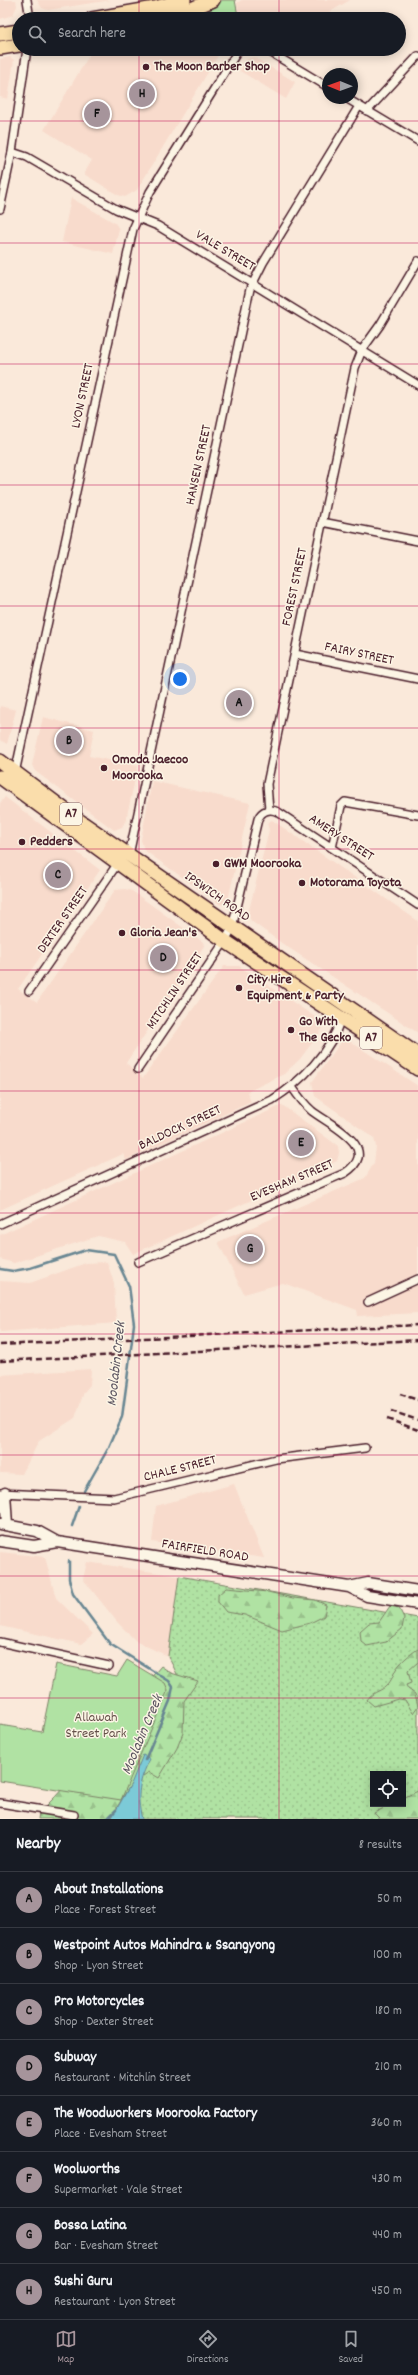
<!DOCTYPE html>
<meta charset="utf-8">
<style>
:root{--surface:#171b24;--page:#20242c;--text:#f1f3f6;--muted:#9ea1a6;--line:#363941;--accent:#a6949b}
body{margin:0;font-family:Dekko,sans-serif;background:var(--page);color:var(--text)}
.controls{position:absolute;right:12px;bottom:12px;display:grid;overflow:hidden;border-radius:0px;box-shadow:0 2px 10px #0003}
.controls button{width:36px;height:36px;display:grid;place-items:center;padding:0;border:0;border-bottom:1px solid var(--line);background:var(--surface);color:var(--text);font:20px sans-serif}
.compass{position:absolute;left:322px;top:68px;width:36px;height:36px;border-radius:50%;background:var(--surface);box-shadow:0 2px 10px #0003;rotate:271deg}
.you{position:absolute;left:180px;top:679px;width:14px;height:14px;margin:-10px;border:3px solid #fff;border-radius:50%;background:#1a73e8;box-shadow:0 0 0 6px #1a73e833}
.badge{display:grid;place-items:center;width:26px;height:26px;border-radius:50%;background:var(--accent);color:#111;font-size:13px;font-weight:700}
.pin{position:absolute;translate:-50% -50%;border:2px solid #fff;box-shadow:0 1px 4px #0006}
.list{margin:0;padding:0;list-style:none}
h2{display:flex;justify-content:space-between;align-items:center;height:52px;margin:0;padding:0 16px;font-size:17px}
h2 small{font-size:13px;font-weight:400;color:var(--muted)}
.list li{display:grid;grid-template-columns:26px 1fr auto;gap:12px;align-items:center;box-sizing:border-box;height:56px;padding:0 16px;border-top:1px solid var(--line)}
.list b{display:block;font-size:15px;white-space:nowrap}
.list p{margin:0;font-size:13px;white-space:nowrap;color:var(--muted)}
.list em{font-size:13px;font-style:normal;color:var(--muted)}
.icon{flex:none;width:22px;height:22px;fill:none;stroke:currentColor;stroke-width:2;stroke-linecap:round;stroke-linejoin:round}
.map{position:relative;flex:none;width:418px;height:1819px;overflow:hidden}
.search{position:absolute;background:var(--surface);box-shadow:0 2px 10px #0003;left:12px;right:12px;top:12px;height:44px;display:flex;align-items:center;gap:10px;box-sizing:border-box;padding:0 14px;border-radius:22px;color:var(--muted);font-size:15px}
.sheet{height:500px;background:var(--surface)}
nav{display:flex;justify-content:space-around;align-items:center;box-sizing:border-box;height:56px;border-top:1px solid var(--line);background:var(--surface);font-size:11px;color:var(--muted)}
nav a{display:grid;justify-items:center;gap:2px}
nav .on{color:var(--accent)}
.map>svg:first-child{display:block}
.built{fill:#f8dbcc}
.grass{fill:url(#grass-dots);stroke:#7d8067;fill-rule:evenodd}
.forest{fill:url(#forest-firs);stroke:#7d8067}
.park{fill:#b0e2a3;stroke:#7d8067}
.water{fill:#7bcad7;stroke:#678692}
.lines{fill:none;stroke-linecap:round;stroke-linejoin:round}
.stream{stroke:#678692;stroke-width:2.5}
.street-casing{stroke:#4a1f2b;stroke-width:10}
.secondary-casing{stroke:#4a1f2b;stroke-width:13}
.highway-casing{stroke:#4a1f2b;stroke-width:16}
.street{stroke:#fcf5e5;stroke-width:7}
.secondary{stroke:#fcf5e5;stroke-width:10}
.highway{stroke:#faddab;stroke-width:13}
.rail{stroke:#4a1f2b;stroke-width:2.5;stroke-dasharray:6 3;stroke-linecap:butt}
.grid{fill:none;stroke:#c2185b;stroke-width:1;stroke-opacity:0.55}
.poi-dot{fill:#4a1f2b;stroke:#fcf5e5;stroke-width:1.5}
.labels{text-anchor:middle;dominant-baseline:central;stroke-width:3;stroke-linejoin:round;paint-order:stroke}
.shield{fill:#fcf5e5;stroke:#7f5f63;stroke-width:1}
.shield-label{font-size:13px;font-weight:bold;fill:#4a1f2b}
.poi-label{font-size:14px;font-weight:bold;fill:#4a1f2b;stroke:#fcf5e5;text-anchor:start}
.street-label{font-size:14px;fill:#4a1f2b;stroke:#fcf5e5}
.park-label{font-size:14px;fill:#645049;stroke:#fcf5e5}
.water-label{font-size:15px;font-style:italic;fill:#59525f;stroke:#fcf5e5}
</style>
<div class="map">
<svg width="418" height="1819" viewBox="0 0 418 1819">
<defs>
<pattern id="grass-dots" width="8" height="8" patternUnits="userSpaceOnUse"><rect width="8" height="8" fill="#b0e2a3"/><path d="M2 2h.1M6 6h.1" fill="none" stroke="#99c18c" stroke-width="1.8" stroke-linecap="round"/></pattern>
<pattern id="forest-firs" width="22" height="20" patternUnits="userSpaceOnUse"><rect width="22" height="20" fill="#b0e2a3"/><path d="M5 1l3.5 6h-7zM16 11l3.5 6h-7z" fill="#99c18c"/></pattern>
</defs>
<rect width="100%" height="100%" fill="#fae9da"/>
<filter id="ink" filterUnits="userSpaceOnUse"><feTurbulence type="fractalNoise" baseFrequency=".025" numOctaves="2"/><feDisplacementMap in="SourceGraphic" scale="8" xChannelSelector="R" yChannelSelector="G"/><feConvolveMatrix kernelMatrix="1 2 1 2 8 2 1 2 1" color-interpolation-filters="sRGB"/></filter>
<g filter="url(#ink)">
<!-- built -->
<path class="built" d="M0,0h16l1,6 -4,9 -13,4z
M37,0h74l-63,10 -6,-2z
M242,0h108l-32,19h-76l-4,-3 -1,-13z
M93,49h129l-85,141 -12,7 -7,-2 -34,-21 8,-14 -48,-30z
M10,57l4,3 -6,39 -8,-2v-38z
M254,57l41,25 -9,17 -46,-28 7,-12z
M71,198l44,25 4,6 -6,25 -51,-12z
M0,706l16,4 -9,34 -7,-4z
M43,717l51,13 -5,26 49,10 -12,54 -4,7 -8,3 -79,-59 -3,-6z
M152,781l98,22 -22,97 -7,5 -77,-55 -3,-10z
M5,797l95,73 -82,119 19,13 78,-112 10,-1 7,2 71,51 1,4 -78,117 17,15 81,-112h15l82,55 2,7 -23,31 -16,15 -37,18 4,10 -125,58 -3,-6 -123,56v-407z
M272,820l146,101v112l-135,-89 -32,-23 -3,-7 21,-84 -2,-7z
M348,1040l70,46v227l-60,3 -1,-6 -74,-27 -39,11 -26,-52 147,-64 9,-15 2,-16 -2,-9 -59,-42 -3,-14 30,-41z
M282,1105l56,41 1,7 -2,8 -204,93 -8,-12 -27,-6 -84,27 -14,-4v-24z
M107,1262l7,21 2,40 -116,9v-51l30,2 56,-20z
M91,1369l-1,16 -6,7 -9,26 -36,23 -17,33 -22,-1v-98z
M234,1484l30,74 -112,-16 4,-36z
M0,1552l45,5 11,41 37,36 -12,10 -81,-18z
M87,1562l92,14 -11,80 -31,-14 -19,-19 -35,-44z"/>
<!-- grass -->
<path class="grass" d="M179,1576l239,42v201h-303l26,-42 37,-101 -10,-20zM373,1774h30v30h-30z"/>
<!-- forest -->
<path class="forest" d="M226,1588l42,4 25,6 22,2 11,5 -2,11 -14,7 -28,7 -37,-15 -19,-3 -8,-10v-7z
M390,1606l9,2 5,10 -2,11 -16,13 -19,4 -6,-5 -1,-10 9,-8 10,-1z
M418,1649v13l-10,9 3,12 -5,2 2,4 7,5 3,12 -5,7 -8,-13 -6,-1 -25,7 -7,-6c5,-8 12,-8 18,-13 6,-5 7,-9 10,-16 4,-8 15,-17 23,-22z
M161,1666l10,7 27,8 -14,20 -1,32 -6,15 -18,30 -10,-6 -18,12 -21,35h-72l1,-6c46,-43 79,-99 122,-147z
M418,1791v28h-38l-6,-6 18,-9h11v-6z"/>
<!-- park -->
<path class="park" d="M223,0h12l3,16 4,3h-49l-2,-3z
M127,1660l38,23 3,7 -47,110 -121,-19v-56l42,7 14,-68 61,12z"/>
<!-- water -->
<path class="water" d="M143,1755l7,4c-11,21 -14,37 -8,60h-31l20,-35z"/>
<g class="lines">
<!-- stream -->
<path class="stream" d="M0,1269l13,2 17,-3 56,-18 28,4 15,32 5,38 -7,56 -5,37 -13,30 -25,44
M72,1526l7,-20
M69,1561v18l4,15 37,50 59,37 4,6 -3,14 -25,59
M107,1819l9,-9"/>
<defs>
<path id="street" d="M27,0l3,19
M265,49l63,38
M346,98l72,43
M367,111l51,-55
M12,152l15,5 89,52 42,17 260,159
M0,209l12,-57 15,-103
M322,522l96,19
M295,654l123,25
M15,773l118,-544 17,-37 89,-143
M269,810l-2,-26 88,-416 7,-18 18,-25 38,-64
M332,848l9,-42 4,-4 73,13
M129,855l121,-566 13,-26 96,-157
M29,991l89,-128
M138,1069l87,-128 7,-13 26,-109c4,-9 12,-11 20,-7l140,93
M0,1224l272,-124c29,-18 59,-48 69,-82
M138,1262l207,-89c38,-25 -15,-48 -33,-62 -8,-7 -14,-15 -20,-24
M368,1302l50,-23
M0,1493l114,5 162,-39 89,-11
M0,1642l109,24
M0,1803l74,12"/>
<path id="secondary" d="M5,1493l2,32
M0,1524l37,7 20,11
M0,1541l34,5 23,-4 292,45 18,9 51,8
M349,1587l19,-4 50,8"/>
<path id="highway" d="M92,19l63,-11 29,-8
M156,19l28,-7 29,-12
M0,34l19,-3
M0,48l19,-3
M0,761l77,58 341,236
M0,777l225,164 193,128"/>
</defs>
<!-- street casing -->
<use href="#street" class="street-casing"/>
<!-- secondary casing -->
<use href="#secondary" class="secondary-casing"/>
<!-- highway casing -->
<use href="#highway" class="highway-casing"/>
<!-- street -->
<use href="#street" class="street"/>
<!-- secondary -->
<use href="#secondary" class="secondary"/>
<!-- highway -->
<use href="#highway" class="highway"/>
<!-- rail -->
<path class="rail" d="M0,1345l418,-20
M0,1361l418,-21
M400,1394l18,6
M391,1411l27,9
M387,1419l31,11"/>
</g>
</g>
<!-- grid -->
<path class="grid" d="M139,0v19M279,0v19M139,49v1770M279,49v1770M0,121h418M0,243h418M0,364h418M0,485h418M0,606h418M0,728h418M0,849h418M0,970h418M0,1091h418M0,1213h418M0,1334h418M0,1455h418M0,1576h418M0,1698h418"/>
<!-- markers -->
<g class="poi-dot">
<circle cx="146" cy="67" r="4"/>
<circle cx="104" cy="768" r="4"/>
<circle cx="22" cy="842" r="4"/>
<circle cx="216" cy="864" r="4"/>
<circle cx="302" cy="883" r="4"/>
<circle cx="122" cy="933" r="4"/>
<circle cx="239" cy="988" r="4"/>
<circle cx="291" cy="1030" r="4"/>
</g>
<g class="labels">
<!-- shield labels -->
<g class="shield">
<rect x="60" y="803" width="22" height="22" rx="3"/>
<rect x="360" y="1027" width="22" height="22" rx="3"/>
</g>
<g class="shield-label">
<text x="71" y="814">A7</text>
<text x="371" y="1038">A7</text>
</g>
<!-- poi labels -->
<g class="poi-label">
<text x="154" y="67">The Moon Barber Shop</text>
<text x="112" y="760">Omoda Jaecoo<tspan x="112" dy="16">Moorooka</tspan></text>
<text x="30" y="842">Pedders</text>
<text x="224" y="864">GWM Moorooka</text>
<text x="310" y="883">Motorama Toyota</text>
<text x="130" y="933">Gloria Jean's</text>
<text x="247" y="980">City Hire<tspan x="247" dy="16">Equipment &amp; Party</tspan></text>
<text x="299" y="1022">Go With<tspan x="299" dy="16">The Gecko</tspan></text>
</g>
<!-- street labels -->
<g class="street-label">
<text transform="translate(225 251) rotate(31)">VALE STREET</text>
<text transform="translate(83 396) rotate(-78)">LYON STREET</text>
<text transform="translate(199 465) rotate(-78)">HANSEN STREET</text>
<text transform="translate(295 587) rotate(-78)">FOREST STREET</text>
<text transform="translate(359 654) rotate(12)">FAIRY STREET</text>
<text transform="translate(341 838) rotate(33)">AMERY STREET</text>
<text transform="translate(217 897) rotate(35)">IPSWICH ROAD</text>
<text transform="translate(63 920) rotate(-55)">DEXTER STREET</text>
<text transform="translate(175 991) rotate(-56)">MITCHLIN STREET</text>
<text transform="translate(180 1128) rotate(-25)">BALDOCK STREET</text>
<text transform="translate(292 1181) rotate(-23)">EVESHAM STREET</text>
<text transform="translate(180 1469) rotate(-14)">CHALE STREET</text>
<text transform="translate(205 1551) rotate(9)">FAIRFIELD ROAD</text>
</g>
<!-- park labels -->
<g class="park-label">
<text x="96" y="1718">Allawah<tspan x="96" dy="16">Street Park</tspan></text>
</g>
<!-- water labels -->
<g class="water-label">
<text transform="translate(117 1364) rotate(-84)">Moolabin Creek</text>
<text transform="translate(143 1735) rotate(-67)">Moolabin Creek</text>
</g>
</g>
</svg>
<div class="controls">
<button><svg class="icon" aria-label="locate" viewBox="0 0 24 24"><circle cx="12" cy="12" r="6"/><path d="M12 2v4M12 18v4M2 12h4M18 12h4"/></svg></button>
</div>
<svg class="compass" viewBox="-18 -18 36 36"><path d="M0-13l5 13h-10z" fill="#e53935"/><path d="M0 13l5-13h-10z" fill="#9ea1a6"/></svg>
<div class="you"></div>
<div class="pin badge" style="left:239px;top:703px">A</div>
<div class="pin badge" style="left:69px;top:741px">B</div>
<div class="pin badge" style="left:58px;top:875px">C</div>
<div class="pin badge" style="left:163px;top:958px">D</div>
<div class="pin badge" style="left:301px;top:1143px">E</div>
<div class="pin badge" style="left:97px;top:114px">F</div>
<div class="pin badge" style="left:250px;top:1249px">G</div>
<div class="pin badge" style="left:142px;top:94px">H</div>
<div class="search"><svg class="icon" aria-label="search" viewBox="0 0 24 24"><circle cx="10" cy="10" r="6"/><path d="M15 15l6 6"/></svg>Search here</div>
</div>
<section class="sheet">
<h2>Nearby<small>8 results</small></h2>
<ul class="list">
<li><span class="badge">A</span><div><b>About Installations</b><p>Place · Forest Street</p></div><em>50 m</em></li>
<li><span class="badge">B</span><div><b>Westpoint Autos Mahindra &amp; Ssangyong</b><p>Shop · Lyon Street</p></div><em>100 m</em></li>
<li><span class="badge">C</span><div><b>Pro Motorcycles</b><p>Shop · Dexter Street</p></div><em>180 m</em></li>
<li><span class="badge">D</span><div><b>Subway</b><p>Restaurant · Mitchlin Street</p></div><em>210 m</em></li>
<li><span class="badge">E</span><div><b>The Woodworkers Moorooka Factory</b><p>Place · Evesham Street</p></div><em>360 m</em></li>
<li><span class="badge">F</span><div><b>Woolworths</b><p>Supermarket · Vale Street</p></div><em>430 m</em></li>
<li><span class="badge">G</span><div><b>Bossa Latina</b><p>Bar · Evesham Street</p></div><em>440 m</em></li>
<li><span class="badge">H</span><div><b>Sushi Guru</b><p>Restaurant · Lyon Street</p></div><em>450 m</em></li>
</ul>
</section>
<nav>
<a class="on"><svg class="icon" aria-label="map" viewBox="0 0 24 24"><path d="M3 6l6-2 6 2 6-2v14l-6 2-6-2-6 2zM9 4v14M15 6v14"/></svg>Map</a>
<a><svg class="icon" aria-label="directions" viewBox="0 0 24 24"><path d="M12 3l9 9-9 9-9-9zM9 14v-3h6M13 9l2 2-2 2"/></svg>Directions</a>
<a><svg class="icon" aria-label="saved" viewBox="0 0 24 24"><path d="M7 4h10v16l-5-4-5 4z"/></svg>Saved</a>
</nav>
